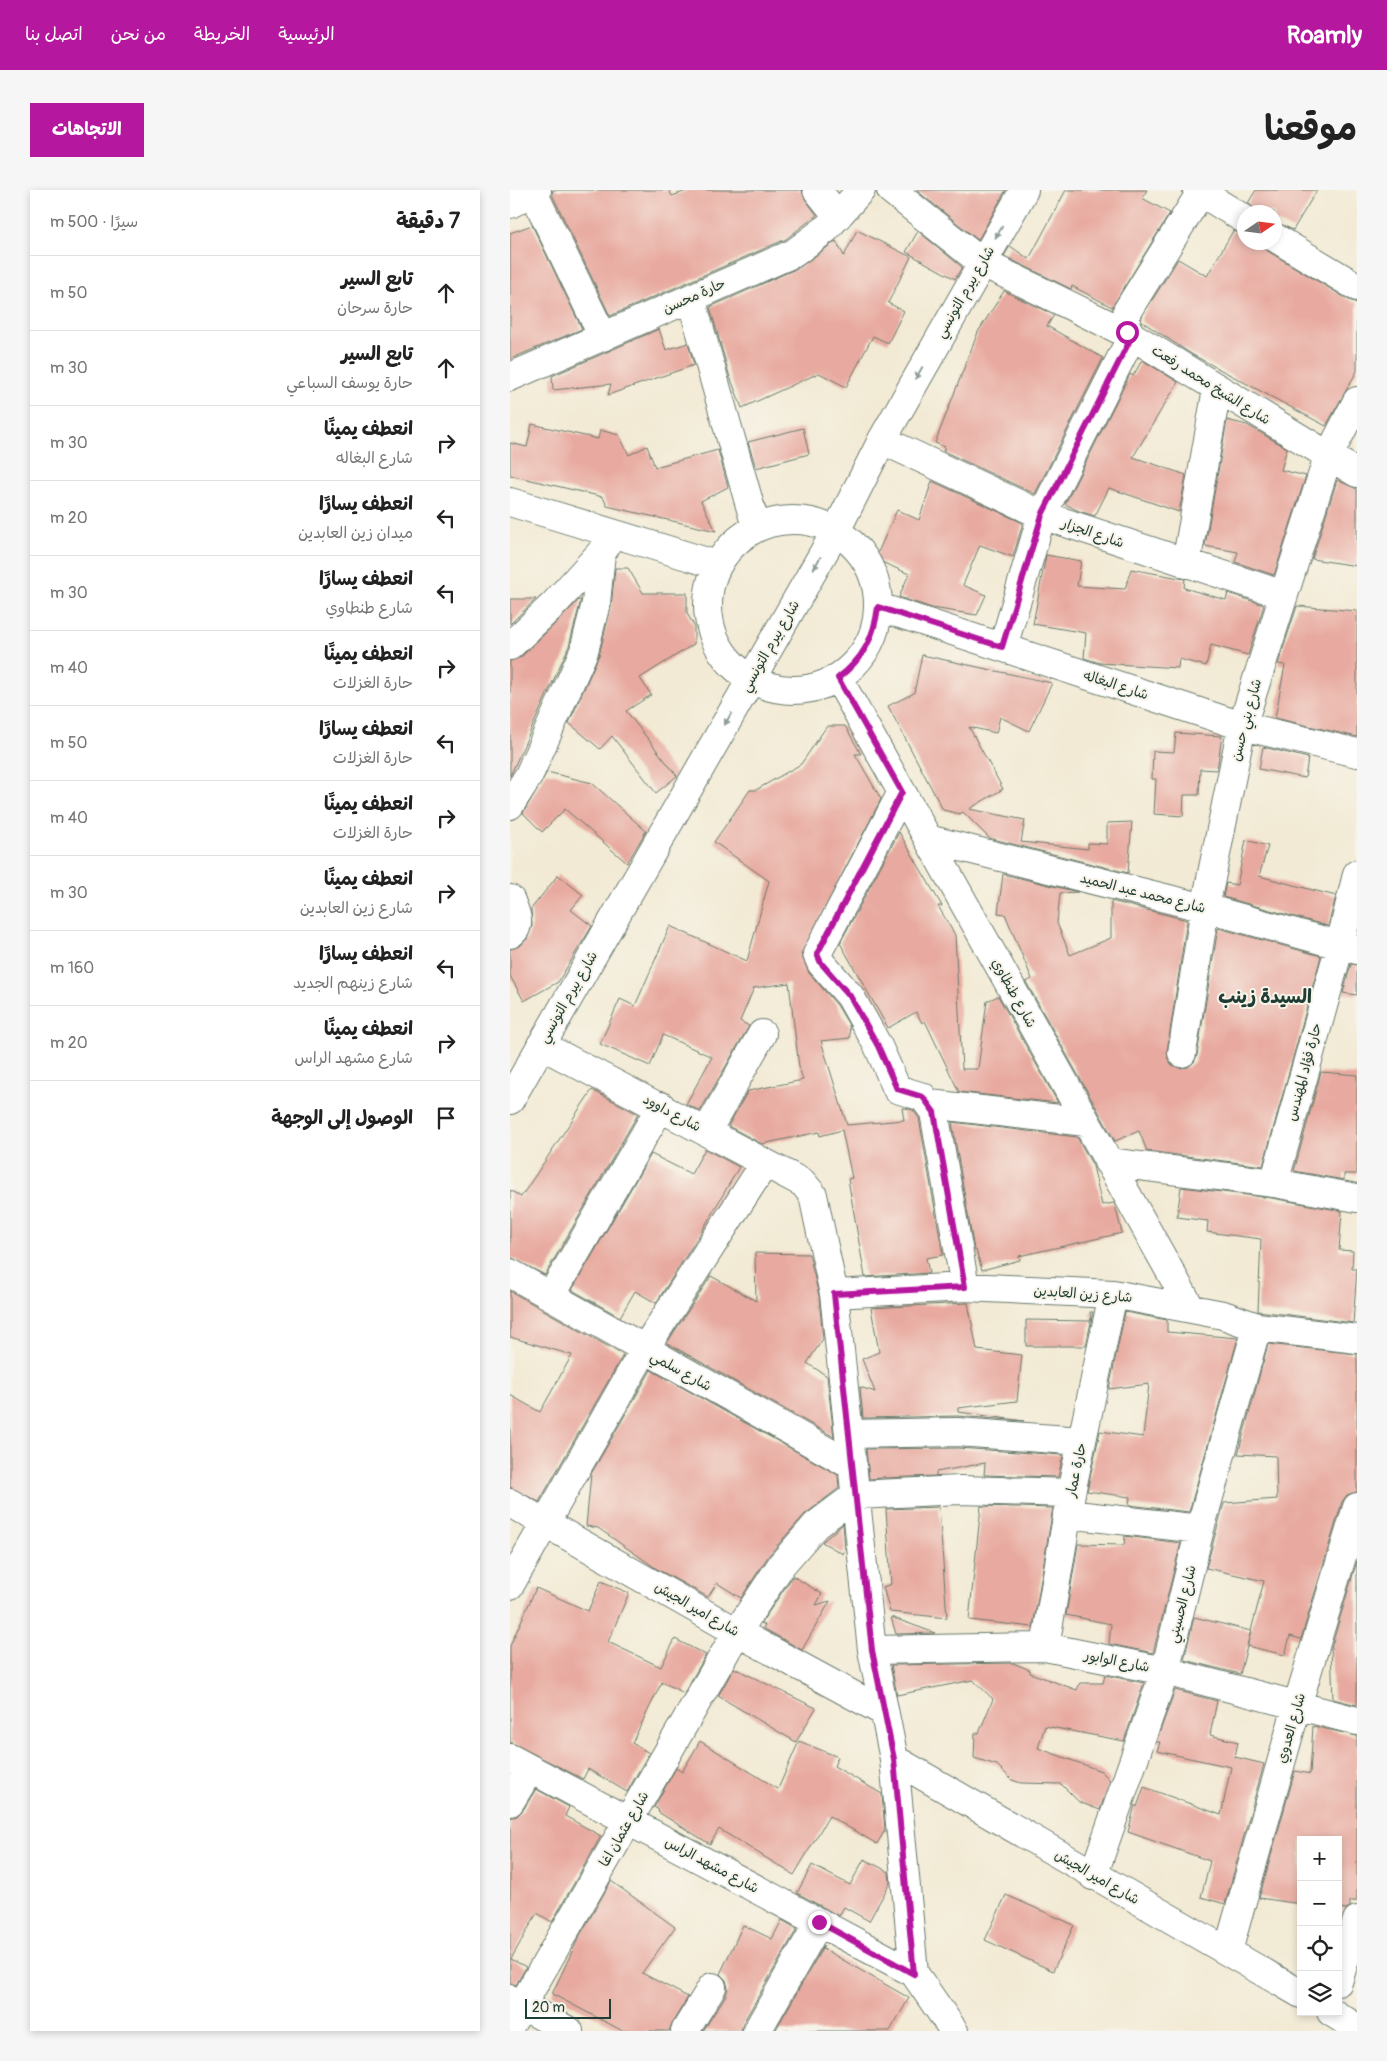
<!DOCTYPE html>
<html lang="ar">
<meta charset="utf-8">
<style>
:root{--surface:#fff;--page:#f6f6f6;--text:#222;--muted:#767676;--line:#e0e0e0;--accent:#b5179e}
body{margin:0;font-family:Pangolin,"Playpen Sans Arabic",sans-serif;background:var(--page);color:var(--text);direction:rtl}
.controls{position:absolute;right:15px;bottom:15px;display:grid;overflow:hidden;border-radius:0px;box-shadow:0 2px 8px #0003}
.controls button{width:45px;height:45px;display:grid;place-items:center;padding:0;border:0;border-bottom:1px solid var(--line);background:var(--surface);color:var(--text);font:25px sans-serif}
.compass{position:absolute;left:727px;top:15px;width:45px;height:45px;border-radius:50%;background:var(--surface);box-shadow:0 2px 8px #0003;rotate:77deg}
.scale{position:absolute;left:15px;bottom:12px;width:86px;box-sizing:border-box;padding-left:5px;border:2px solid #1f3d34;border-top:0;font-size:14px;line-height:18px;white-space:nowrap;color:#1f3d34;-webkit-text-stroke:4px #f7f3e8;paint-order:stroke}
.stop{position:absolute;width:15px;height:15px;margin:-11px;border:4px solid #b5179e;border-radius:50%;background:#fff}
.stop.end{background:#b5179e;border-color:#fff;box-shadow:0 1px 5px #0008}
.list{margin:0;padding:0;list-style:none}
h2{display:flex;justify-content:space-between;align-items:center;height:65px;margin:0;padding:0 20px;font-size:21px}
h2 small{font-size:16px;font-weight:400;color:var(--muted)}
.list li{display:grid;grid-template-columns:32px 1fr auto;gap:15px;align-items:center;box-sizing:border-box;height:75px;padding:0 20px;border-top:1px solid var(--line)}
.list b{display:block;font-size:19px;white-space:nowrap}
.list p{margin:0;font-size:16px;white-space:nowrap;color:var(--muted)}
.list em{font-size:16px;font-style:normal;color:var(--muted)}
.icon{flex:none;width:28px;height:28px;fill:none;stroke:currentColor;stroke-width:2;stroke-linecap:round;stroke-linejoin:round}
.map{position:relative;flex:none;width:847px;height:1841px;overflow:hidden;direction:ltr;border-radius:0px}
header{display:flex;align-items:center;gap:30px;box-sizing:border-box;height:70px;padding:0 25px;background:var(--accent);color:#fff}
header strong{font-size:24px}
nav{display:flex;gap:28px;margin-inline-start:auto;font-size:18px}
.intro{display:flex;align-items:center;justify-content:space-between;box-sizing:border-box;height:120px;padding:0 30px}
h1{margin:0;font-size:35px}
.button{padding:12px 22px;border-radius:0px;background:var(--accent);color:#fff;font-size:18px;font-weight:700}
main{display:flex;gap:30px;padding:0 30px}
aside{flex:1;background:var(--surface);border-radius:0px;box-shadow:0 2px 8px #0003}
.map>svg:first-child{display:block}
.building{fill:#e8aaa0}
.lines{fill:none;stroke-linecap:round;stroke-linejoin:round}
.street-casing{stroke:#697a6c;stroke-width:30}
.secondary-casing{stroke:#697a6c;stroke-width:30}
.primary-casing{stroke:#697a6c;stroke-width:30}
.street{stroke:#fff;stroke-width:28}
.secondary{stroke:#fff;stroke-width:28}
.primary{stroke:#fff;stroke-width:28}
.oneway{fill:#8f9e9a}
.route{stroke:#b5179e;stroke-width:6}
.labels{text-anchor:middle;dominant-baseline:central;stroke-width:4;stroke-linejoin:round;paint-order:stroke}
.street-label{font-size:14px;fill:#1f3d34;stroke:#f7f3e8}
.district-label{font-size:19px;font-weight:bold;fill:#1f3d34;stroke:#f7f3e8}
</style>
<header>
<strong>Roamly</strong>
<nav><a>الرئيسية</a><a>الخريطة</a><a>من نحن</a><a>اتصل بنا</a></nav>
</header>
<div class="intro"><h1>موقعنا</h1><a class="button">الاتجاهات</a></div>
<main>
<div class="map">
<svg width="847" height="1841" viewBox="0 0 847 1841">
<rect width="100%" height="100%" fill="#f7f3e8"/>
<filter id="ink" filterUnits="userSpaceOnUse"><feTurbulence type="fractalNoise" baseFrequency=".02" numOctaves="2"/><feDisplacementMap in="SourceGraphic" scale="10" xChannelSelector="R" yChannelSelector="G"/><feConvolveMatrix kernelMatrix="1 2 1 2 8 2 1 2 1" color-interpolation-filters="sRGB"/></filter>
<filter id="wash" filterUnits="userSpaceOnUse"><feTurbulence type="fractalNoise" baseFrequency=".0096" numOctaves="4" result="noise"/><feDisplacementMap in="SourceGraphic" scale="20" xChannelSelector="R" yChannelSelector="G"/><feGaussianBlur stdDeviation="1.12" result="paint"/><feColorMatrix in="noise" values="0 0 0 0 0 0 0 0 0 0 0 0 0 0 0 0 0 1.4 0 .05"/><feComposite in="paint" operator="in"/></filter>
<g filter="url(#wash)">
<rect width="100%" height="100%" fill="#f2ead4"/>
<g id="blocks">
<!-- building -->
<path class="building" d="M43,0h116l3,6 17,-6h113l3,9 12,16 -31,24 -176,77 -58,-122z
M406,0h90l-28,50z
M556,0h81l-5,8 28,15 -58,94 -40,-21 -1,3 -67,-33 6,-10 19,13z
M746,0h61l-24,40 -19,-9v-9h-16l-10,-9z
M22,35l50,104 -72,30v-126z
M347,40l54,27 -23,46 16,8 -16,32 -15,-7 -27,51 -27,-14 -77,35 -13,-34 -19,-67 90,-40 36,-26 8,15z
M408,41l44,36 -7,12 -49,-27z
M723,41l11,3v8h16l6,8 83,50 8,3v68l-31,55 -133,-71 -52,-34 1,-5 36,-57 29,17z
M494,101l50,24 -7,11 56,32 -68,136 -92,-43 2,-4 -10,-4 43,-111z
M149,139l7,21 22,-7 6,22 -86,30 3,-11 -58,6 -1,-14z
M632,170l36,22 -45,75 53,18 -7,37 -70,-24 -14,28 -16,-5 -14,-7 65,-130 3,2z
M717,230l20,5 40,23 -6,22 25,6 -32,99 -39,-13 3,-10 -33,-6z
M22,234l66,15 2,-9 19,5 10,20 18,-9 8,21 63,-17 10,37 -27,14 15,30 -109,-25 -4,-9 -93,-22v-32l17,4z
M293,238l6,26 -53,14 -8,-26z
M827,290l20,9v77l-45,-7z
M422,291l91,42 -10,34 -33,-12 -17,40 23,10 -9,20 -45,-7 -33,-11 10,-23 -34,-15 22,-49 22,10z
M536,365l35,6 -4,25 48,3 6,-20 54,10 -1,9 42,12 2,-7 36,12 -16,50 -37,-10 -5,21 -27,-7 -1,9 -78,-5 -16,-5 2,-25 -53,-9z
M105,378h13l15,25h44v20l7,13v18l-54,34 11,17 -25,16 51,65 -21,17 -44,-57 -12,13 -31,-26 30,-68 12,-48z
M0,409h26l-26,25z
M69,410h2l-12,46 -59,130v-115l11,-4z
M787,416l60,5v126l-82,-19 10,-53 -7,-1z
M412,465l130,28 -23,48 -29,-14 -4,16 -27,-6 34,62 -34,20 56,11 -4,22 67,7v-6l19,1v-21l25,-1 -4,51 -139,-35 -26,-26 -3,2 -17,-4 -55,-104 26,-13z
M317,536h18l16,28h-6l26,45 -80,155 8,19 28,32 12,20 1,13 -29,3 26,84 57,-5 -2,-12h3l8,2 6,8 24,137 -17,3 3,15 -64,4 -17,-98 4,-1 -10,-48 -22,6 -1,-4 -57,12 -34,-18 20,-35 55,-11 -4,-13 -10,-84 -35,5 -14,33 9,5 -49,85 -14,-7 26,-47 -49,-22 -13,31 -50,-22 20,-45 15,7 35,-80 77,35 22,-80 -55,-39 36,-52h6l45,-26z
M666,543l46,3 -5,34 -17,-1 -1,26h-15l-1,21 -29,-2 2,-35h-4l1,-28 21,1z
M753,557l45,11 -3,20 -46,-9z
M37,582l45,11 54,48 -19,32 -62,-54 -23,23 -19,-19z
M389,642l43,74h-4l17,29 7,134h16l9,-68 11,-5 60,107 -99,-11 -34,-71 -3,2 -6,-11 -28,16 -48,-85z
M736,650l22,6 -9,30 77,20 -8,30 -105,-29 3,-14 11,2z
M493,684l75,18 -18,1 -3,30 13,32 41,-17v-37l76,19 -20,131 1,8 4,6 7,3 9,-1 6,-5 3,-7 21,-127 103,28 -58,210 -116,-15 -8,-20 -24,10 -89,-159 6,-3 -27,-65 -7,-1z
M48,685l25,20 -12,15 21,16 -34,56 -34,19 -14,-25v-27l10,-3 7,-7 5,-13 -1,-17z
M841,774l6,1v30l-14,-2z
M811,882l36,3v99h-13v6l-50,-9z
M82,900l46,24 -93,161 -35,-18v-67l11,7z
M442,932l125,15 16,29 9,39 12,-2 1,2 7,28 -103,23 1,4 -38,10 -6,-20h-2z
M195,959l34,18 -36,62 -47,74 -21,-12 -15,26 -48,-27 79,-136 40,20z
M671,997l91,11 70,13 -3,39 14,1 -1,18h5l-4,54 -95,-12 3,-72 -54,-7 1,-11 -31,-4z
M245,1063l54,1 10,42 4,43 -16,24 20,13 7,61 -167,-94 44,-67 45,25z
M0,1101l113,64 -84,147 -29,-15v-92l30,17 32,-57 -62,-18z
M458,1113l9,47 45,5 -5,46 -59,7v4l66,9 -67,-5 -94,2 -3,-31 15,5 -13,-33 17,-7 -8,-44z
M580,1122h3l-7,34h-60v-26l65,1z
M615,1122l42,8v12l71,6 -49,174 -60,-7 1,-8 -43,-6 13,-60 43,6 6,-53 -40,5z
M758,1154l89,10v138l-10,3 -5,7 -41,137 -11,-3 -5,19 -38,-9 17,-65 -58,-13 18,-65 53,-4 -1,-43 -38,-2z
M141,1180l187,105 1,13 -35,27 -35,40 -28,43 -24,-15 -9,14 -51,-28 -59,-41 -12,-2 5,-52z
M447,1258l106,7 -5,22 -74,-2 1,-12 -49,9v4l-52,2v-2l-2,2 -13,1 -3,-30z
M471,1316l72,2 -20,119 -64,-7z
M429,1317l8,111 -57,-6 -7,-25 8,-3 -5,-75z
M333,1334l2,25 -2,5 -21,-12z
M615,1346l56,7 -28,110 -44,-9 2,-20 -45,-9 12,-71 46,1z
M847,1371v144l-24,-6 -2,-51z
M283,1386l29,18 -6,11 14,-4 -28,49 -39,-22 2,-3 -4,-2z
M91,1391l28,12 -21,49 53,25 14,-28 31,16 -22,38 -22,-11 -30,61 17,10 -22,39 -39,-23 -5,10 -73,-37v-96l26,-58 52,23z
M381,1427l44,16 -39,1z
M684,1427l57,14 -11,43 -56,-14z
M503,1473l17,7v3l47,17 3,-7h23l2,-8 39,8 -20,58 -79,-15 -7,22 63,23 9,9 -10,30 -21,-8 -18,-18 -40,-1 -9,-3 -15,-15 -23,-7 1,-25h4l14,-34 -20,-19 -76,15 -6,-30z
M224,1478l82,40 -20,34 -78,-46z
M665,1500l42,11 -7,34 28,7 -3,15 29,7 -39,140 -24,-7 9,-36 -82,-29 7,-27 2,2 7,-20 77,28 10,-48 -74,-16 3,-9h-4z
M803,1536l44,10v165h-7v6l-4,2 -8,-1v-68h-37v64l-42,-6 36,-127 15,3z
M190,1551l78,48 21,-48 39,16 -4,9 48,28 3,36 -8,14 -48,-28 -35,59 -75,-46 -9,15 -52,-32 1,-2 -5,-3 22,-39 6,4z
M26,1599l33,18 -4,9 36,20 -49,86 -15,-9 -26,46 15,8 -10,18 -6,-2v-165l7,-2 6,-6z
M354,1669l25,13 1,11 -21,38 -25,-14 -5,9 -42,-23 15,-28 38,20z
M101,1691l64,46 -33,46 46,24 -16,26 -3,8h-46l-71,-37 27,-57z
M496,1705l68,30 -21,46 -68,-31z
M272,1730l15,9 -54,94 -2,8h-38l23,-36 2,-7 -2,-8 -6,-6 23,-49 29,14z
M314,1755l-2,3 87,50 -19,33h-115z"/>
</g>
</g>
<g filter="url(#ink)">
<use href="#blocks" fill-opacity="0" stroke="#697a6c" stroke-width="1"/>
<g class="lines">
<defs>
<path id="street" d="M307,0l21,26
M381,0l90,72 151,74 225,137
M687,0l47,29
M23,2l70,145
M764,47l83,50
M181,108l65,229
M0,187l284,-124 32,-24 35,-39
M372,250l160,75 242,80
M0,312l207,63
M198 415a85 85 0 1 1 170 0a85 85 0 1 1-170 0Z
M676,374l31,-175
M369,417l363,119 115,27
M0,456l45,-43 50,-55
M493,457l39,-132 90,-179 -7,-11 2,-14 74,-119
M328,488l352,629
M392,602l-85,162 4,9 29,33 28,50 19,43 26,8 11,15 31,175
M0,615l19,-30 55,-124 12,-48 5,-50
M418,649l277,69 152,42
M0,709c5,12 13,27 0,35
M31,855l262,138 10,12 21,99 38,356 22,109 20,214 40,58
M672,863l23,-145 37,-182 86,-269 29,-56
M420,914l156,18
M197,941l55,-97
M598,972l166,21 83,15
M764,993l66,-238 17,-71
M0,1083l343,193
M324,1104l131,-7 148,7 110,21 34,12 100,12
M41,1106l110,-190
M339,1244l108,-2 125,9
M0,1313l227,129 147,80
M557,1324l133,15
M0,1395l134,-235 121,-187
M535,1457l26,-154 42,-199
M362,1460l173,-3 120,24 192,50
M0,1568l404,215
M384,1569l407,235
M0,1612l20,-33
M583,1686l72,-205 35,-142 57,-202
M718,1761l69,-245 60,-199
M828,1792l19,-62
M0,1809l59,32
M821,1822l26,16
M0,1836l227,-394 45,-68 34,-39 40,-30 104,-5 111,3
M175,1841l27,-44
M247,1841l62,-109"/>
<path id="secondary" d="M0,14l27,-14"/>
<path id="primary" d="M0,910l326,-569 46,-91 142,-250"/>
</defs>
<!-- street casing -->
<use href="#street" class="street-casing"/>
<!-- secondary casing -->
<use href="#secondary" class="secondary-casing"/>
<!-- primary casing -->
<use href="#primary" class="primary-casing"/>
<!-- street -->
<use href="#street" class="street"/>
<!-- secondary -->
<use href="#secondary" class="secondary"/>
<!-- primary -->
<use href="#primary" class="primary"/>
</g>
<!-- one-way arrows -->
<defs><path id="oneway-solid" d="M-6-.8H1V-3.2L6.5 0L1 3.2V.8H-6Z" transform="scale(1.25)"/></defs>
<g class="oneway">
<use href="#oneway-solid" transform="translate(489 42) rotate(121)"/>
<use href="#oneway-solid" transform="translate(409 183) rotate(119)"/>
<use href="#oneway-solid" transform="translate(307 373) rotate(120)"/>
<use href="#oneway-solid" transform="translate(218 529) rotate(120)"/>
</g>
</g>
<g class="lines" filter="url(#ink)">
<!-- route -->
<path class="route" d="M309,1732l95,52 -20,-215 -22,-109 -38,-356 131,-7 -31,-175 -11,-15 -26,-8 -19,-43 -28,-50 -29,-33 -4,-9 85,-162 -64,-114c25,-19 36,-40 40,-71l124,40 40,-132 90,-179 -5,-4"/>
</g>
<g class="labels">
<!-- street labels -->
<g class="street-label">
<text transform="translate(455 102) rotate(-60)">شارع بيرم التونسي</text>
<text transform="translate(184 106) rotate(-24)">حارة محسن</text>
<text transform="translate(701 195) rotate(32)">شارع الشيخ محمد رفعت</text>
<text transform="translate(583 343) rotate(19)">شارع الجزار</text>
<text transform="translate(260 456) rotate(-60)">شارع بيرم التونسي</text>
<text transform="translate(606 495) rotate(18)">شارع البغاله</text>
<text transform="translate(736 530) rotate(-75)">شارع بني حسن</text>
<text transform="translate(633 703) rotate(14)">شارع محمد عبد الحميد</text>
<text transform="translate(504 803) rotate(61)">شارع طنطاوي</text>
<text transform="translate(58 807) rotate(-60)">شارع بيرم التونسي</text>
<text transform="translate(794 882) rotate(-75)">حارة فؤاد المهندس</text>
<text transform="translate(162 923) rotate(28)">شارع داوود</text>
<text transform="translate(573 1104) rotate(4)">شارع زين العابدين</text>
<text transform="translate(171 1181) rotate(29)">شارع سلمي</text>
<text transform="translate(566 1280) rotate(-78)">حارة عمار</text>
<text transform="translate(672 1414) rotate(-76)">شارع الحسيني</text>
<text transform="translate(187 1419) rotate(30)">شارع امير الجيش</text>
<text transform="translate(607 1471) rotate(11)">شارع الوابور</text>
<text transform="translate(781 1538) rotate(-74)">شارع العدوي</text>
<text transform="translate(114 1639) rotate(-60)">شارع عثمان اغا</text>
<text transform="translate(202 1675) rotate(28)">شارع مشهد الراس</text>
<text transform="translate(587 1687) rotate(30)">شارع امير الجيش</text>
</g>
<!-- district labels -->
<g class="district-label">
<text x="755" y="807">السيدة زينب</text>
</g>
</g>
</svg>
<div class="controls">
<button>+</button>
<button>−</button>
<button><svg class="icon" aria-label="locate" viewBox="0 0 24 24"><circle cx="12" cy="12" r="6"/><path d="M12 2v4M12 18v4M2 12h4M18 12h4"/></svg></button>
<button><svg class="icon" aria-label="layers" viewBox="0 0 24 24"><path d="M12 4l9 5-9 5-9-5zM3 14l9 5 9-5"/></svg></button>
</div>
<svg class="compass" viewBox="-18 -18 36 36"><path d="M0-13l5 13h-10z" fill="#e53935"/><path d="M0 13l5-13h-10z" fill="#767676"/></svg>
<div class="scale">20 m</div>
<div class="stop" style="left:617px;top:142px"></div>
<div class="stop end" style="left:309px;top:1732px"></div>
</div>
<aside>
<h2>7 دقيقة<small>سيرًا · 500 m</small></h2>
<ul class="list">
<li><svg class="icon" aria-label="ahead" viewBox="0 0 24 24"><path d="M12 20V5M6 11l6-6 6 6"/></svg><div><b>تابع السير</b><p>حارة سرحان</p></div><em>50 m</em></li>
<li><svg class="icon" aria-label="ahead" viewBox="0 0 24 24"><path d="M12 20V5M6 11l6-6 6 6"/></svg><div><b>تابع السير</b><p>حارة يوسف السباعي</p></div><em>30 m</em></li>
<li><svg class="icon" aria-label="right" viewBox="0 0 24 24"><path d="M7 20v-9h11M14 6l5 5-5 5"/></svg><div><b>انعطف يمينًا</b><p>شارع البغاله</p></div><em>30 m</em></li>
<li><svg class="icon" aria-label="left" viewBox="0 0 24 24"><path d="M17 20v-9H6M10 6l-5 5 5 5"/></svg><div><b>انعطف يسارًا</b><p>ميدان زين العابدين</p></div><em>20 m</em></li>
<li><svg class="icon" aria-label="left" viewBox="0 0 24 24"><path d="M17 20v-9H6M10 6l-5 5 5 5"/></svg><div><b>انعطف يسارًا</b><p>شارع طنطاوي</p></div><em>30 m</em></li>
<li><svg class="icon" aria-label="right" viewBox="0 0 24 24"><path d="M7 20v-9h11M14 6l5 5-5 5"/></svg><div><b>انعطف يمينًا</b><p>حارة الغزلات</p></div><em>40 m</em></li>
<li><svg class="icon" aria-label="left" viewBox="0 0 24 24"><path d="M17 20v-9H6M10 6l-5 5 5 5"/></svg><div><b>انعطف يسارًا</b><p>حارة الغزلات</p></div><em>50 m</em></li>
<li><svg class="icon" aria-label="right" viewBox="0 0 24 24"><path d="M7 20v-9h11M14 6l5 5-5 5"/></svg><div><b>انعطف يمينًا</b><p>حارة الغزلات</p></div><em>40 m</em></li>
<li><svg class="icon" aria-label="right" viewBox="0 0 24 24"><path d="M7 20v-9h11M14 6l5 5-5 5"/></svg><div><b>انعطف يمينًا</b><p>شارع زين العابدين</p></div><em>30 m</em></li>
<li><svg class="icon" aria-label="left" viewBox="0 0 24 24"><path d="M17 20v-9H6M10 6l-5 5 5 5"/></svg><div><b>انعطف يسارًا</b><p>شارع زينهم الجديد</p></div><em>160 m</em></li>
<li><svg class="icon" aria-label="right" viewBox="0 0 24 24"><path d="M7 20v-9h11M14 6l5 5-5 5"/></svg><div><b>انعطف يمينًا</b><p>شارع مشهد الراس</p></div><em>20 m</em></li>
<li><svg class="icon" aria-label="arrive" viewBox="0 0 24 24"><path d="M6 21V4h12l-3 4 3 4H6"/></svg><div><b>الوصول إلى الوجهة</b></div></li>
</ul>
</aside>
</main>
